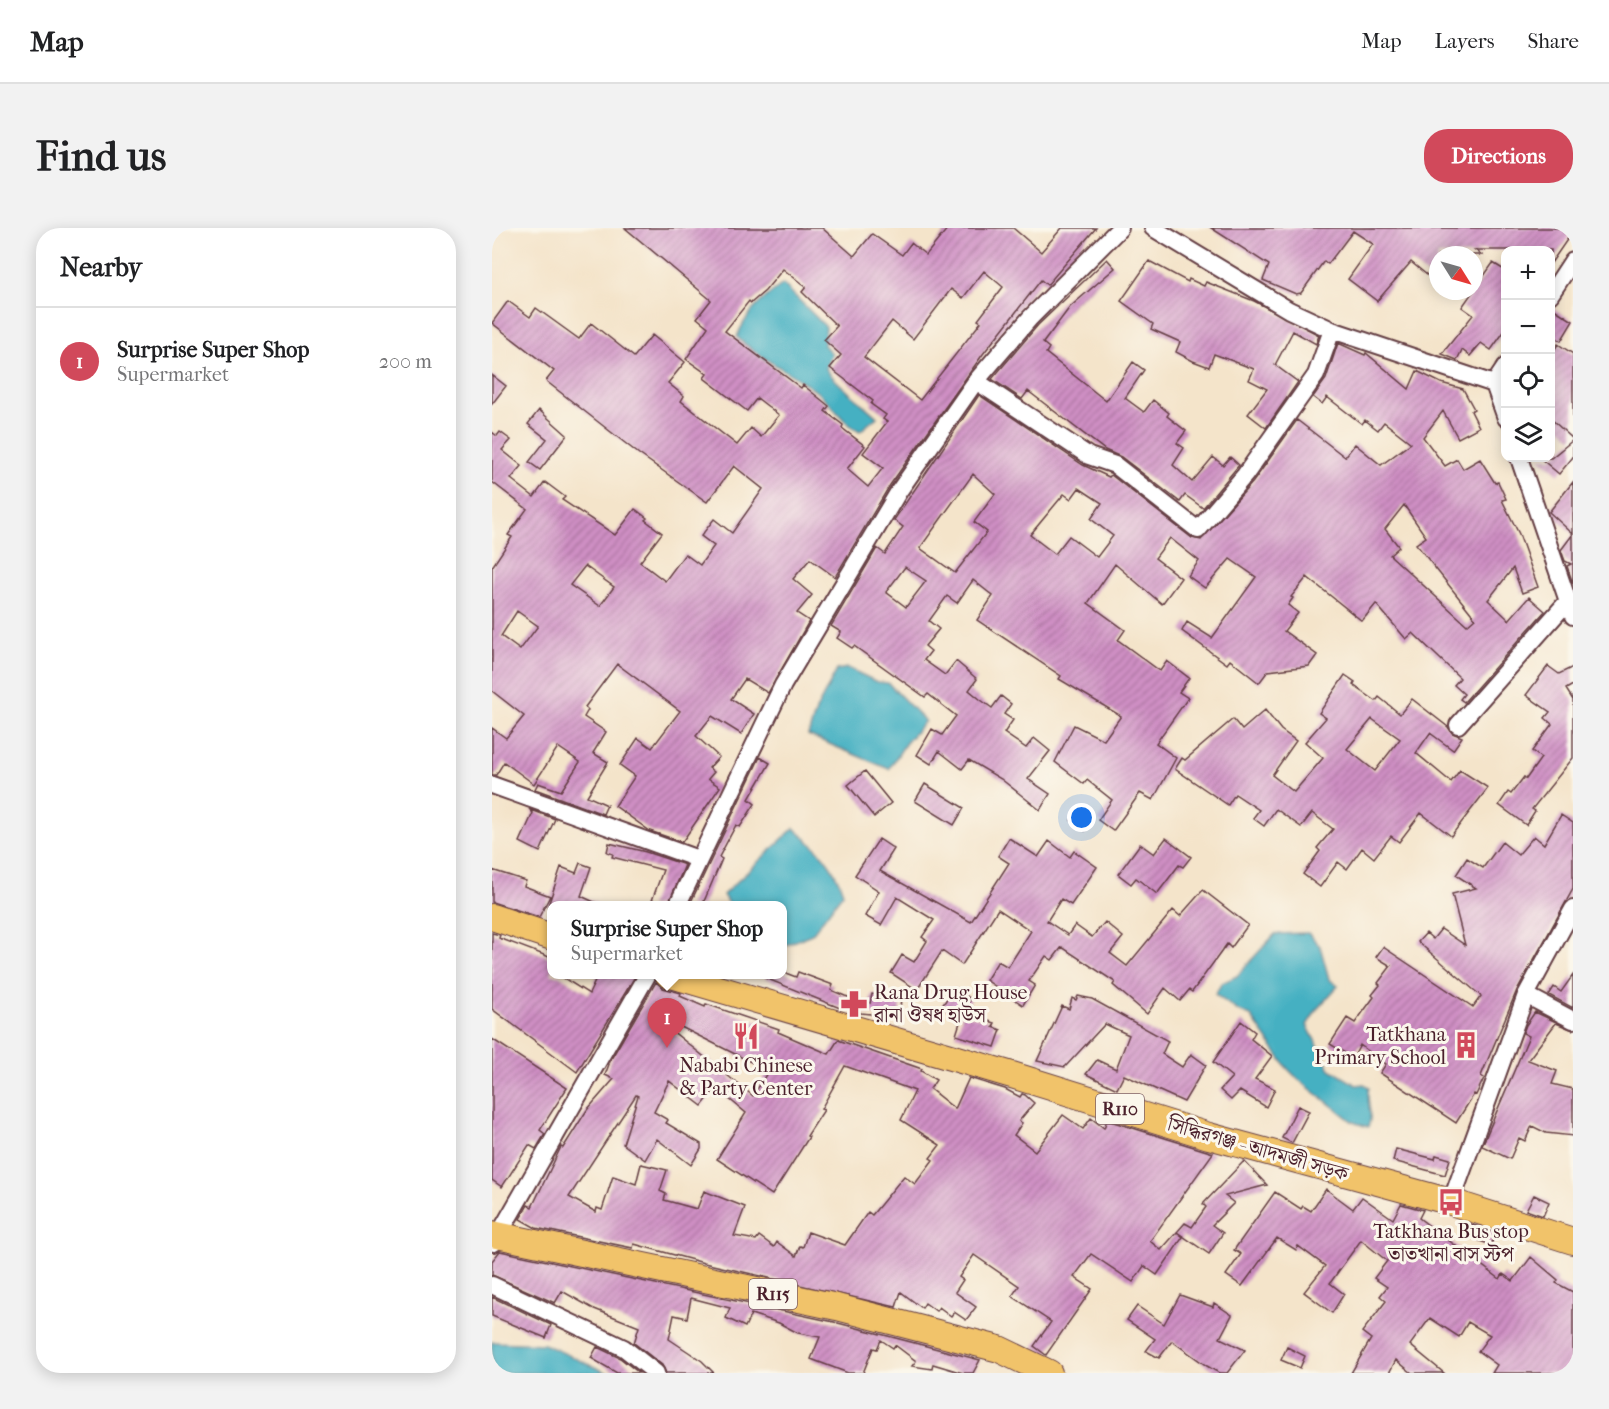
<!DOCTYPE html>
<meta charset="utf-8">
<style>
:root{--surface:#fff;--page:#f2f2f2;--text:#202124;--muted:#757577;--line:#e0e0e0;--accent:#d1495b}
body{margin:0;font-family:"IM FELL French Canon","Noto Serif Bengali",serif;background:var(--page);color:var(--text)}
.controls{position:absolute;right:18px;top:18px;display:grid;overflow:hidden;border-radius:12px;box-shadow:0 3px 15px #0003}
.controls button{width:54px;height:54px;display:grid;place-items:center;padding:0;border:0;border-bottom:2px solid var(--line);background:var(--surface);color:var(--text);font:30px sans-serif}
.compass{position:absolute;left:937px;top:18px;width:54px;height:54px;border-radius:50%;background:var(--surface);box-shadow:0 3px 15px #0003;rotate:127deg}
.you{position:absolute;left:590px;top:590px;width:21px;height:21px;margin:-15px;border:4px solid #fff;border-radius:50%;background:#1a73e8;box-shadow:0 0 0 9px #1a73e833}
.badge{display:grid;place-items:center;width:39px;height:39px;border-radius:50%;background:var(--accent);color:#fff;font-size:20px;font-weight:700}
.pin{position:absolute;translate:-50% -50px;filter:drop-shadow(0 2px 3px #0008)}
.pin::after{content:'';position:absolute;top:32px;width:21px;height:18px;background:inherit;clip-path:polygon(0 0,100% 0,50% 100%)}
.popup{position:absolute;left:55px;top:673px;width:240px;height:78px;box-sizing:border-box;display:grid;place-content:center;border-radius:12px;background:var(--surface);filter:drop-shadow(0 2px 4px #0005);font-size:20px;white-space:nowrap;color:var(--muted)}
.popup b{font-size:22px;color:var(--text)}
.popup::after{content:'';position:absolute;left:50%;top:100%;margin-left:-12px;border:12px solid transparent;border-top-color:var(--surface)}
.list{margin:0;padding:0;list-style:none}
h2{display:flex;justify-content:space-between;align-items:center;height:78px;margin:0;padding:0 24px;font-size:26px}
h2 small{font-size:20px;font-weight:400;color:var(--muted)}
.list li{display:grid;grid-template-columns:39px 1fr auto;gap:18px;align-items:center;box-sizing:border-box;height:108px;padding:0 24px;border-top:2px solid var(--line)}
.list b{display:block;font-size:22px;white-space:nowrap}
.list p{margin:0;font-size:20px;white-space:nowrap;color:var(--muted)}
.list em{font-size:20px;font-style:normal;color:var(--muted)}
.icon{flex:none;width:33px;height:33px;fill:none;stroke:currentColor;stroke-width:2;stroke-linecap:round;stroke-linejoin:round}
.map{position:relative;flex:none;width:1081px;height:1145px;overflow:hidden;border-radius:24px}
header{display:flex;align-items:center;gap:36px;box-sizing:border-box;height:84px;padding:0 30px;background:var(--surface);border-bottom:2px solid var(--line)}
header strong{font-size:28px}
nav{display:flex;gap:33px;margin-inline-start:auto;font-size:21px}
.intro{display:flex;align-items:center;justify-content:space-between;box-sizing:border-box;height:144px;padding:0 36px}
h1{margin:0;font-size:42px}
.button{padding:15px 27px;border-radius:24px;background:var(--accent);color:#fff;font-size:21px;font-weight:700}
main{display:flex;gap:36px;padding:0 36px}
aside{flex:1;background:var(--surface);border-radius:24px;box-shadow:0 3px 15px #0003}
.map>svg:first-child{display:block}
.water{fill:#44b0c2;stroke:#476876;stroke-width:1.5}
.building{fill:url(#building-hatch);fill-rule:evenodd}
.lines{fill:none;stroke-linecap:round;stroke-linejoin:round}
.street-casing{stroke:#643d43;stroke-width:20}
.primary-casing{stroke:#643d43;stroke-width:28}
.street{stroke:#fff;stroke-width:16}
.primary{stroke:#f1c36a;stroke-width:26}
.labels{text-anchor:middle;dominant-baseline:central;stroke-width:6;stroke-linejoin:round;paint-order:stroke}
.shield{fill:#fbf7ec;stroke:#7f6065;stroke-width:1.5}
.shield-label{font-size:18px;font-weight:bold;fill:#4a1f2b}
.poi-label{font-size:20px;fill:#4a1f2b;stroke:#fbf7ec}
.street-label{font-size:20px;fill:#4a1f2b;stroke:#fbf7ec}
</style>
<header>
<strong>Map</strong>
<nav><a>Map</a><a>Layers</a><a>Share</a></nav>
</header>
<div class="intro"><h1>Find us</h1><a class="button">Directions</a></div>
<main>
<aside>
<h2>Nearby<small></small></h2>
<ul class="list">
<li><span class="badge">1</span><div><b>Surprise Super Shop</b><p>Supermarket</p></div><em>200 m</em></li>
</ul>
</aside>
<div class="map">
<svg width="1081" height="1145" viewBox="0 0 1081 1145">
<defs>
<pattern id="building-hatch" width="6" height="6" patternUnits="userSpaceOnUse" patternTransform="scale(1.5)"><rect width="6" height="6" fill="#cf8fc4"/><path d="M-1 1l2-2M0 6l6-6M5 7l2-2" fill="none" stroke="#aa749f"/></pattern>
</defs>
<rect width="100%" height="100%" fill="#fbf7ec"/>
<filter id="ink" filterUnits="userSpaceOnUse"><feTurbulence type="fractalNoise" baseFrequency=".0167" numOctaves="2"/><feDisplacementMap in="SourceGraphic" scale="12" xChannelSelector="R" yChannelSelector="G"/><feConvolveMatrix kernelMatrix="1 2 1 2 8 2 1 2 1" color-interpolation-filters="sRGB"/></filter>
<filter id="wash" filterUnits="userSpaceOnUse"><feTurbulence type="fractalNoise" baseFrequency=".008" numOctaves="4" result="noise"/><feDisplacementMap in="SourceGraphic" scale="24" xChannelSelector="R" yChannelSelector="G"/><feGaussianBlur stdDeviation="1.35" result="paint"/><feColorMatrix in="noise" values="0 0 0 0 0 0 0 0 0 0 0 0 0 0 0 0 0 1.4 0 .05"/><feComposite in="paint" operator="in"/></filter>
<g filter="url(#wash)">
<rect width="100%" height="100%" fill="#f4e4ca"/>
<!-- water -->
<path class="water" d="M291,56l43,43 -2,18 8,9 -6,14c4,11 40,38 51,49l-17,14c-16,-6 -25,-24 -38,-35 -26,-22 -60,-35 -85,-59 9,-24 26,-39 46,-53z
M356,440l29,14 11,1 37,38 -20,23 -16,25 -81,-34 9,-27 20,-38z
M302,600c23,20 40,35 49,65l-31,41 -26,11 -3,-2 -1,-37 -53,-1 -6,-10z
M816,705l12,13 9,33 9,7 -20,22 -11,17 23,44 26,16 8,-1 5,3c-4,14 5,26 -1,40l-15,-5 -54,-42 -12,-12 -36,-52 -13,-5 -23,-17 7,-11 15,-7 38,-42z
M0,1114l52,2 64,29h-116z"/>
<g id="blocks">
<!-- building -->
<path class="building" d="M133,0h197l32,28 18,-22 30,21 9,-12 15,12 22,-27h65l28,24 21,-24h34l-49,57 -6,-5 -58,74 -93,131 -55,92 -25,-18 -17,20 19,16 -15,18 12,8 -41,72 -23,-14 -14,20 23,15 -13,20 -29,-18 -16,20 23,21 -10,11 5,4 -6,7 12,8 -38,55 -32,-11 -35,-25 20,-30 -15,-11 18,-27 14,10 28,-37 -63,-47 -32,43 3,3 -4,7 22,15 -13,21 15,9 -21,34 20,9 -4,9 -68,-25 3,-6 23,8 19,-29 -22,-15 -24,37 -30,-22 -8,13h-4v-47l14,10 18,-22 -32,-25v-124l20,-30 -4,-2 19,-26 -35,-27v-50l5,4 3,-4 11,8 -9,10 20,16 -11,13 23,18 11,-15 20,15 -3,3 53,35 20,-26 12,9 -2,2 17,13 -22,29 25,19 20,-27 15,11 14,-19 -13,-10 13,-17 18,14 31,-44 -29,-23 -27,36 -68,-48 -93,-73 8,-10 -62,-48 16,-22 22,16 6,-9 43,31 12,-16 43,34 18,-22 33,27 -17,21 16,13 -3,5 56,44 14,-17 10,9 18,-22 -22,-17 -10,13 -43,-33 3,-4 -21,-15 22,-32 -11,-9 14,-18zM291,41l23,18 -4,5 35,34 -13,14 17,15 -11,13 43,33 -2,3 15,11 -3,4 4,3 -24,31 20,15 -15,19 -21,-18 18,-23 -23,-18 1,-3 -18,-14 4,-5 -26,-21 -2,3 -76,-57 24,-30 2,2 14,-12zM492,43l19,16 -25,33 3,2 -61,78 -56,-43 28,-36 21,18 38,-50 12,9zM93,338l29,21 -14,19 -30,-21zM25,383l21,15 -18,24 -19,-14z
M719,0h362v3l-22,32v-13h-76l7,5h-44v29l-27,-22 -34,39 -29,-22 25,-35 -20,-13 -25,33 -4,-3 -23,32 -5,1 -33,-14 6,-15z
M615,31l8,9 -45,39 -27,36 6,5 -3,5 60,48 27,-39 11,8 -19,28 19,14 9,-12 16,13 -2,3 19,15 -9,12 7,5 -11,17 19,17 21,-25 10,8 7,-8 9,8 -36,43 -18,-13 -5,7 -59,-45 -16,-7 -77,-59 -6,8 -30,-20 46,-54z
M657,33l39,21 1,-3 15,7 2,-4 48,19 65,34 -3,9 -23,-13 -18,34 23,17 -32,46 -18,-14 19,-25 -18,-9 5,-11 -40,-15 -5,13 -16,-6 -17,-9 4,-10 -29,-13 2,-5 -32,-23z
M1001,35l13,8v58l-15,21 -10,-7 -11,13 -8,-6 -5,10 -15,-6 31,-39 -11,-8z
M1059,79l22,14 -12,20 -10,-7z
M846,115l27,12 1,-2 43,36 8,-18 24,12 22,6 11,20 -3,2 8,16 -21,11 -15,-27 -20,26 22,29 12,-7 6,10 17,-10 15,24 3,-1 8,17 -4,1 17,34 19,53 -16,6 -9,-25 -25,32 21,20 20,-23 16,14 -81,91 -4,-3 4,-5 -10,-9 6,-7 -47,-45 -7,6 -30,-35 -14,17 -55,-44 -16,20 2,1 -5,7 10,8 -14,18 33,24 -8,11 -41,5 -9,12 -29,-23 -3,4 -45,-33 5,-9 25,16 44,-61 -26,-18 -25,29 -17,-12 11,-15 -29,-23 -15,20 26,20 -19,26 -47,-40 -27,39 37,27 -7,10 42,31 7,-10 22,17 -10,14 9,6 -32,45 20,15 -23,42 -13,-7 -27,38 -15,-11 14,-20 -25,-20 -3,4 -29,-22 19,-37 30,15 17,-24 -62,-37 2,-3 -84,-56 16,-24 -20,-16 -16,23 -10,-7 -18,25 10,8 -14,17 6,5 -7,9 21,15 11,-14 21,18 -8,11 12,10 11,8 9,-12 10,8 -7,10 9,6 -9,13 22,15 8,-10 16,13 -22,28 22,15 -10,16 -39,-31 -32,-19 -7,9 -23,-18 -8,13 -14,-9 15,-26 10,6 14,-19 -28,-22 -3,3 -71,-51 -2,2 -15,-10 4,-6 -10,-6 46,-78 8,6 18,-27 -9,-7 85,-125 104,70 26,12 2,-2 81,63 9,2 52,-58 44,-62 48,37 10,-13 26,21 30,-22 -27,-21 -6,8 -13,-10 -3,4 -35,-27 -5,7 -9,-7 13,-18zM481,246l22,20 -21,28 13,10 -32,41 -35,-25zM587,260l23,15 -11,16 22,17 -16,21 -28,-21 -14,18 -25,-19 34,-41 7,5zM912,277l22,32 -10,7 59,74 -8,7 -77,-70 9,-8 -14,-18zM413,339l21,14 -20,26 -20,-15z
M1066,116l15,10v85l-22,-20v-64z
M0,147l14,11 -14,18z
M47,182l28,25 -27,35 -11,-8 18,-23 -19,-15z
M1081,212v17l-14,17 -19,-16h11z
M1081,254v102l-6,-18 4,-2 -6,-3 -4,-11 12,-16 -24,-22z
M1056,438l11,8 14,-7v18l-7,4 7,11v58l-41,51 3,2 -9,14 -27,-20 9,-13 3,2 13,-17 2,2 15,-21 -9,-7 20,-27 -7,-6 5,-6 -24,-17z
M853,447l10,7 -2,3 23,16 3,-4 21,17 12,-15 36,28 4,6 10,4 -9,13 -23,-17 -14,20 35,29 9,-12 28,18 -37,48 -30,-23 -22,29 -8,-6 -17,22 -12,-10 -15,21 -9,-7 -18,25 -17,-13 17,-23 -3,-3 16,-19 -21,-16 -11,14 -25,-18 -12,17 -11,-8 6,-8 -24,-16 -7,11 -53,-36 7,-11 3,2 48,-41 9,11 23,-20 16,20 15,11 -24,34 22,17 29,-34 -18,-16 21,-24 -7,-5zM880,491l28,20 -25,32 -28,-22z
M268,529l10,6 -21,36 6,5 -15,23 -4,-2 -17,32 3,2 -20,47h-13z
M373,543l26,32 -17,14 -26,-32z
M433,556l39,24 -10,17 -39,-24z
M37,581l26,10 -15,33 -20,-10 13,-29z
M586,583l14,10 -7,10 -14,-11z
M1069,587l12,8v66l-56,101 -36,86 3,2 -8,17 -2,-1 -18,29 -76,-50 6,-9 -26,-19 -7,13 -23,-14 17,-26 8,5 19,-26 -2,-2 8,-10 -2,-2 13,-17 -15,-9 7,-10 90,60 8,-11 -63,-54 8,-9 7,6 8,-10 24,16 -13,-51 24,-6 -20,-13 11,-17 16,10 19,-26 16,13 16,-19 10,8z
M517,610l29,19 11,-16 21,16 4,-6 23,16 -26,38 -10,-6 -14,22 21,14 7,-10 17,12 13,-15 18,15 -13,16 17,13 46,-56 7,6 23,-26 45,35 -17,23 -4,-4 -35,48 -3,-2 -9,11 -15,-13 -18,26 -34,-29 2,-3 -53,-35 -10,13 -6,-4 -17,25 6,4 -12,20 -37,-25 12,-19 10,6 23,-36 -33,-22 -36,56 -20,-14 -25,39 -26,-17 11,-18 12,7 13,-21 -5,-4 12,-17 -37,-23 -16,28 -16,-9 14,-25 -24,-16 24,-36 15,10 -14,22 91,51 38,-59 -11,-7z
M674,610l25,19 -8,10 -4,-2 -22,29 -21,-16 -5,6 -13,-10 22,-30 14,10z
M117,615l37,9 39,13 -18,41h-17l13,-36 -51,-13 1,-3 -6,-2z
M88,635l11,4 -10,29 22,10h-55l13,-39 15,6z
M0,642l34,11 -2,5 26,10 -11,21 -47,-15z
M0,705l8,2 -1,3 53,20v17h7l30,19 9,-19h38l-59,97 -85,-63z
M291,744l13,5 2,-5 35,13 -2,5 14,6 25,7 2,-9 29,5 -2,18 -38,-4 -20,-8 -1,3 -75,-30 2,-3h16z
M1081,747v33l-24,-13 5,-8 7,5z
M164,754l7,6 18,5 -1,3 25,11 1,-3 73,25 -1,3 51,22 9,-14 84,29 -1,2 15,9 -6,9 25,20 14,-31 36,11 15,8 2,-3 3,1 9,8 -15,18 3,2 -8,12 21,16 28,-36 20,14 8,-11 13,10 3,-8 106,33 -63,88 11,9 16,-18 6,5 -26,38 -13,-9 -11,16 -42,-28 -17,23 18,12 -46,66 -12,-9 17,-24 -39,-26 7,-10 -45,-31 -15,22 4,3 -8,12 21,15 -10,13 -12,-8 -3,4 -12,-9 -3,4 -11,-8 -3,5 -21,-16 -5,15 -192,-44 -70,-19 -1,4 -97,-20 -16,-9 8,-14 4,2 29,-60 2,1 24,-38 27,-31 -9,-4 6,-16zM177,793l96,48 -1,3 3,1 -14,23 -87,-70zM353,838l70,25 -14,29 39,25 -10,13 3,2 -18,24 -11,-8 -32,39 -4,-3 -23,33 -37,-13 -5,15 -3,-1 -4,10 -19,-14 -3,5 -15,-11 -3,4 -22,-4 11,-29 -41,-16 -7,18 -33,-9 2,-6 -6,-3 7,-21 -26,-6 -5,20 -23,-8 -11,34 -5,-2 -1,4 -27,-15 67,-102 2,1 -15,48 22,16 12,-21 34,26 10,-16v-5l-35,-21 2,-3 -14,-8 15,-31 33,25 14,-18 30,25 -29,46 55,36 37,-58 -2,-1 17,-26 -3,-1z
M462,760l17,11 -12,18 -17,-11z
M586,768l14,3 76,42 -6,13 20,13 9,-13 15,11 -22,37 -60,-27 -7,14 -31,-15 11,-14 19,9 13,-34 -24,-11 -40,43 -28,-6 25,-55 7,3 3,-11 4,2z
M1043,784l38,18 -17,-7 -28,37 29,11 -5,13 21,5v47l-27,-3 -14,-7 -7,15 -6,-3 -9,21 -28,-13 47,-110 -6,-3 3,-8z
M471,785l32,10 -2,4 8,3 -6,17 -39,-12z
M749,793l14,11 -4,7 21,17 -17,23 20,10 -9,18 -26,-16 -9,9 -11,-10 12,-13 -19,-15z
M0,811l75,49 -27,42 5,4 -9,15 -7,-4 -27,42 -10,-7z
M806,878l11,5 -17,32 -10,-5z
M904,921l39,10 1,-4 14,4 -5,16 -52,-14z
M752,933l23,24 -42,11 9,7 -22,22 11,8 -14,21 -32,-22 8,-9 7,4 14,-20 -3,-3z
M834,961l27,20 9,-12 31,22 8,-15 22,6 -4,8 81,61 3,-5 10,7 18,-24 27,23 -2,3 17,9v81h-81l5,-8 -19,-14 12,-16 -22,-13 -9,15 -29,-19 -20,27 34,28h-32l-16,-13 -7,13h-38l20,-34 -9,-7 24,-31 -6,-5 7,-9 -13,-9 13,-17 -26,-21 -31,43 14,11 -12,19 -28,-21 21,-26 -27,-20 -2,4 -19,-12 -35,48 -16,-11 15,-21 -7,-4 41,-58 26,17 2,-3 8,5z
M1042,967l15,7 -6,14 -17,-6z
M978,996l26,9 -5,12 -25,-9z
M8,1023l334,71 146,38 -7,13h-10l-30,-9 -1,5 -20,-3 4,-5 -21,-16 -2,3 -12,-8 -4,9 -4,-1 -10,25h-15l-37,-14 9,-22 -22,-4 -19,-10 -28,-9 -6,13 -19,-9 4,-10 -39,-10 -4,20 -13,-3 -5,24 33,22 12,12h-48l-4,-8 -28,-22 5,-16 -47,-19 -30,-17 -7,12 -63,-28v-14z
M688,1067l33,12 1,-4 18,12 -12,23 25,12 -18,23h-8l-12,-7 -35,-25 -13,17 -13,-7 9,-12 -28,-19 10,-14 27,18z
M0,1069l59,28 -5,13 -54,-22z
M105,1119l23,11 19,15h-22l-26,-15z
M795,1119l18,9 -5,12 -19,-8z"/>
</g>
</g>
<g filter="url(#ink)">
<use href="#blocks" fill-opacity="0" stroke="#643d43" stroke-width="1.5"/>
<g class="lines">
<defs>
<path id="street" d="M661,0l136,82 43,20 162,54 12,-18
M1058,67l23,-35
M484,153l113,75 26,9 83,65 47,-55 71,-100 16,-45
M1002,156l12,34
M1027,230l54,158
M966,497l110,-124
M0,557l206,74
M185,678l106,-221 116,-194 77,-110 54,-63 90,-90
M1034,767l47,25
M959,974l75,-207 47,-86
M2,1015l154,-269
M0,1057l132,63 32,25"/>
<path id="primary" d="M0,689l60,20
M176,746l344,101 197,61 242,66 122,39
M0,1006l345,73 162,42 50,24"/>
</defs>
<!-- street casing -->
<use href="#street" class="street-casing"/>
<!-- primary casing -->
<use href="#primary" class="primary-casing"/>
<!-- street -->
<use href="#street" class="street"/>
<!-- primary -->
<use href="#primary" class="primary"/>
</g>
</g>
<!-- icons -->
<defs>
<symbol id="pharmacy-bare" viewBox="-9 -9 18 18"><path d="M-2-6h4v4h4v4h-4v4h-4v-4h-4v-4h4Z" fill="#d1495b" stroke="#fbf7ec" stroke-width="2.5" paint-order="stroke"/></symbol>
<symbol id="restaurant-bare" viewBox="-9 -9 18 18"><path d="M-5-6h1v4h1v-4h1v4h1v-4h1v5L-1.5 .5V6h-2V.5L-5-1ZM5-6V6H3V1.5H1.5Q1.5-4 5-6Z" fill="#d1495b" stroke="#fbf7ec" stroke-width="2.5" paint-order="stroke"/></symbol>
<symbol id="building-bare" viewBox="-9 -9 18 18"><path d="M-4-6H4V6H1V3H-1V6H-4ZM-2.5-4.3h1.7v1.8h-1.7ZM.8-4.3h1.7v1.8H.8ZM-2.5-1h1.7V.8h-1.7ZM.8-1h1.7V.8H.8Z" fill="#d1495b" stroke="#fbf7ec" stroke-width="2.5" paint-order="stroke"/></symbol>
<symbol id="bus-bare" viewBox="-9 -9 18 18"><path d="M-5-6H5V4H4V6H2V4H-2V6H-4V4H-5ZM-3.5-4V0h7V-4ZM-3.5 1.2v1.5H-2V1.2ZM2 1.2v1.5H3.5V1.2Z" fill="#d1495b" stroke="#fbf7ec" stroke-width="2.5" paint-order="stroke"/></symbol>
</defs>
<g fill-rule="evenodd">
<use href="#pharmacy-bare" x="343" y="757" width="38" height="38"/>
<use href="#restaurant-bare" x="235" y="789" width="38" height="38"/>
<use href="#building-bare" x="955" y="798" width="38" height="38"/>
<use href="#bus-bare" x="940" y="955" width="38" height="38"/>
</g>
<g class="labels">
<!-- shield labels -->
<g class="shield">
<rect x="604" y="866" width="48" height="30" rx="4.5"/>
<rect x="257" y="1051" width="48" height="30" rx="4.5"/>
</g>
<g class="shield-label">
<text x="628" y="881">R110</text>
<text x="281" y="1066">R115</text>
</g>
<!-- poi labels -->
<g class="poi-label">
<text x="382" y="764" text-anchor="start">Rana Drug House<tspan x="382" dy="23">রানা ঔষধ হাউস</tspan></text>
<text x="954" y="806" text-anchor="end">Tatkhana<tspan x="954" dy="23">Primary School</tspan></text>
<text x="254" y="837">Nababi Chinese<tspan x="254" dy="23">&amp; Party Center</tspan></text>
<text x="959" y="1003">Tatkhana Bus stop<tspan x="959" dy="23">তাতখানা বাস স্টপ</tspan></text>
</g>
<!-- street labels -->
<g class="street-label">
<text transform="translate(766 921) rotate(16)">সিদ্ধিরগঞ্জ - আদমজী সড়ক</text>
</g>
</g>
</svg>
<div class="controls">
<button>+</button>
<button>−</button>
<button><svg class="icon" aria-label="locate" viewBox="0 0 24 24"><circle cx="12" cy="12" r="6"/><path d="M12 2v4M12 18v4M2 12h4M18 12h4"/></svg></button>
<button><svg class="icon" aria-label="layers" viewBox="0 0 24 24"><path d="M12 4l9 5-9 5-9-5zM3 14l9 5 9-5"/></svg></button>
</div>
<svg class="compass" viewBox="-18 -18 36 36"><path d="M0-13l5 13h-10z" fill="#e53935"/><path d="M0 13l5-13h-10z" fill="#757577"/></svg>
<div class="you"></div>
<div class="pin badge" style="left:175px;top:820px">1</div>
<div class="popup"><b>Surprise Super Shop</b>Supermarket</div>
</div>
</main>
